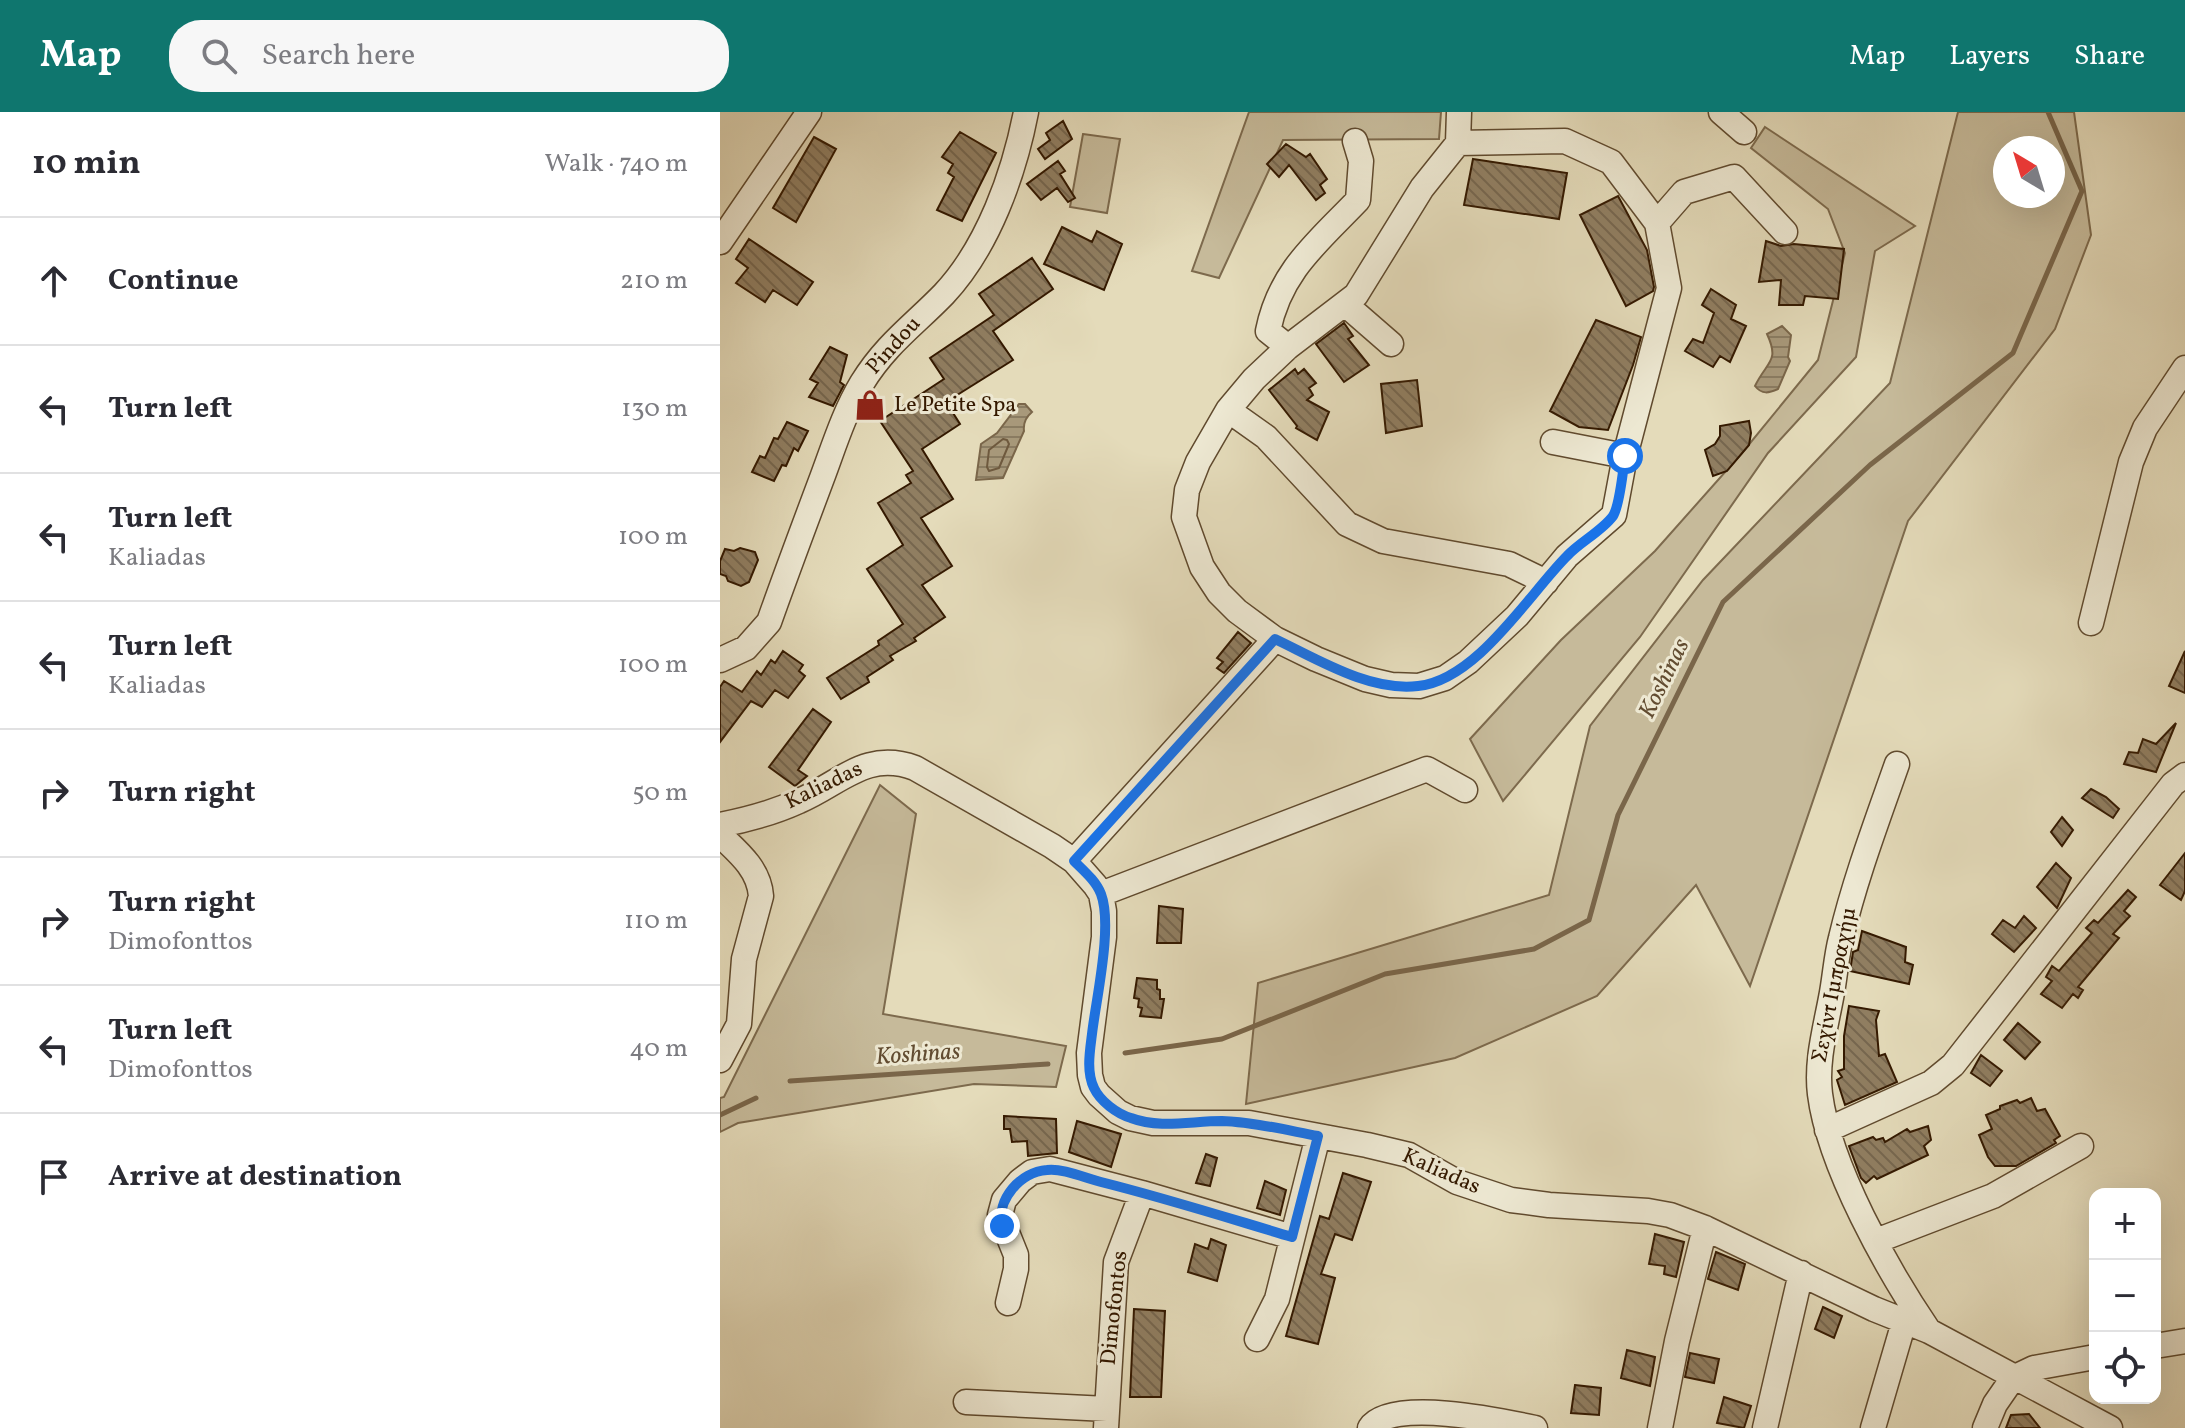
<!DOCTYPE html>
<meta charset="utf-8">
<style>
:root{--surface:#fff;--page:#f7f7f7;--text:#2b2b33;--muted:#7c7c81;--line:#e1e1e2;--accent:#0f766e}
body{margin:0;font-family:Vollkorn,serif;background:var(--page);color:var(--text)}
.controls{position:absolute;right:24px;bottom:24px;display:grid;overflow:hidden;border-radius:16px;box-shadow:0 8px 32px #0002}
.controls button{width:72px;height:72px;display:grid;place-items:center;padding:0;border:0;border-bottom:2px solid var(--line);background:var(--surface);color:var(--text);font:40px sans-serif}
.compass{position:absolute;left:1273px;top:24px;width:72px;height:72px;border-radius:50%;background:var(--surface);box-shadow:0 8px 32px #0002;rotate:322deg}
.stop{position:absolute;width:24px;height:24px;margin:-18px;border:6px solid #1a73e8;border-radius:50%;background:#fff}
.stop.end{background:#1a73e8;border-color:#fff;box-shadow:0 2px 8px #0008}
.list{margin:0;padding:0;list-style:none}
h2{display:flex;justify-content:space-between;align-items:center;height:104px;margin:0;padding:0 32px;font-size:34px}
h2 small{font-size:26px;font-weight:400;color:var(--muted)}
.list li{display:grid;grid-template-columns:52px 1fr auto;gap:24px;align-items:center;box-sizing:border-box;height:128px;padding:0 32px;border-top:2px solid var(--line)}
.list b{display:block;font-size:30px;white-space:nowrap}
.list p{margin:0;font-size:26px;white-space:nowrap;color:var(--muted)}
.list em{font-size:26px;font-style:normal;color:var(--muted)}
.icon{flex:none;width:44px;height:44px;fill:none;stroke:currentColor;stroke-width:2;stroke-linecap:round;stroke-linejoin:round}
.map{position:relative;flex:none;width:1465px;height:1316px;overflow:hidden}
header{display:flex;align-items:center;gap:48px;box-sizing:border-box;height:112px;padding:0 40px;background:var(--accent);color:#fff}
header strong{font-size:38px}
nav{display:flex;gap:44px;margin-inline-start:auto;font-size:28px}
.search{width:560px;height:72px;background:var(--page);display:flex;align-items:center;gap:20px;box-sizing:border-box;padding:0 28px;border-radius:32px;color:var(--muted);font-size:30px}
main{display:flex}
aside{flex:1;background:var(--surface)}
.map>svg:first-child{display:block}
.green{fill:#c6ba9a;stroke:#7d6a4d;stroke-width:2;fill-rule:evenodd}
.water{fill:url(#water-rules);stroke:#7a664a;stroke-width:2}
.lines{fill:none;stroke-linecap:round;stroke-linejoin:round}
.shore{stroke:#6e593e;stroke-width:2}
.stream{stroke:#7a664a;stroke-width:5}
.building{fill:url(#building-back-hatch);stroke:#341900;stroke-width:2}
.minor-casing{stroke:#604a2e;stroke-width:27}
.minor{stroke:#ede8d2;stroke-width:24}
.route{stroke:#1a73e8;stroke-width:10}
.labels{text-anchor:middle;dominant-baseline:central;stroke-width:6;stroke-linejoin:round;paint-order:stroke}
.street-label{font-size:22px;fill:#341900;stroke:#ede8d2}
.poi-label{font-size:22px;fill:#341900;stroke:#ede8d2;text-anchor:start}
.water-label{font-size:24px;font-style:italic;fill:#624c31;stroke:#ede8d2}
</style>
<header>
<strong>Map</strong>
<div class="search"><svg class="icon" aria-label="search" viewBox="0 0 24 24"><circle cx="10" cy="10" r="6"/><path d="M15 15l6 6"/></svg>Search here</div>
<nav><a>Map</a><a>Layers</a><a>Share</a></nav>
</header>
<main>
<aside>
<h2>10 min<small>Walk · 740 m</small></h2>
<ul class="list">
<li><svg class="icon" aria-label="ahead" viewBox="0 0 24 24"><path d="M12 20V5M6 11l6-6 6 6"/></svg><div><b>Continue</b></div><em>210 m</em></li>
<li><svg class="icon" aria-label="left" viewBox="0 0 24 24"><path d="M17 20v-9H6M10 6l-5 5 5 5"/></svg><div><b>Turn left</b></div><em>130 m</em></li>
<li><svg class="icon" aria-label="left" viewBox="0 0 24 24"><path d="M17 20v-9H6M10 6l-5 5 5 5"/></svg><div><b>Turn left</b><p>Kaliadas</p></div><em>100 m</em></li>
<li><svg class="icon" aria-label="left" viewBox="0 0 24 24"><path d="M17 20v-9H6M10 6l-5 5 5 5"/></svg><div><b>Turn left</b><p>Kaliadas</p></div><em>100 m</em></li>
<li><svg class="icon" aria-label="right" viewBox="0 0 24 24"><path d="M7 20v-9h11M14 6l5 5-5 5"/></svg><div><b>Turn right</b></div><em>50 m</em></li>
<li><svg class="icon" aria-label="right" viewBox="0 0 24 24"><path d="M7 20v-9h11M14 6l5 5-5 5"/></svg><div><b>Turn right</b><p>Dimofonttos</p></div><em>110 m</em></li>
<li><svg class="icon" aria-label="left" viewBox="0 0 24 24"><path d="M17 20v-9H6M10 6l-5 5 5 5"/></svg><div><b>Turn left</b><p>Dimofonttos</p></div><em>40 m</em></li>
<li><svg class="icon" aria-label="arrive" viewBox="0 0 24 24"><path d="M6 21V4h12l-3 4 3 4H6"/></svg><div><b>Arrive at destination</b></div></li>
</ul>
</aside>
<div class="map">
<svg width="1465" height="1316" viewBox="0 0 1465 1316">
<defs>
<pattern id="water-rules" width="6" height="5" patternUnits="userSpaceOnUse" patternTransform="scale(2)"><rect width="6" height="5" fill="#a8997b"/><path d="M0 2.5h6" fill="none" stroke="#8a7c62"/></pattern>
<pattern id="building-back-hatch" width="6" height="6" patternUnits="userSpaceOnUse" patternTransform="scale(2)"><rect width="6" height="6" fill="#907e61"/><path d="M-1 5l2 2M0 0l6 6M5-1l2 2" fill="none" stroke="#76664e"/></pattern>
</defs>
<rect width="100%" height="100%" fill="#e4dbba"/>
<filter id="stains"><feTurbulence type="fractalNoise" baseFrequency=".0025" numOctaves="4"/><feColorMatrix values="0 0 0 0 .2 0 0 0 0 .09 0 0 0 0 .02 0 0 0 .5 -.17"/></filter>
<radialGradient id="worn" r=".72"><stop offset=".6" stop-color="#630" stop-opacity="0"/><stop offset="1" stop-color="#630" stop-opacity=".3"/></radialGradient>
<!-- green -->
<path class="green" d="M529,0h192l-2,27 -156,1 -64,138 -27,-7z
M1238,0h116l17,123 -36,94 -147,192 -158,465 -54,-101 -99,111 -142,62 -209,46 12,-121 291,-88 41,-169 113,-146 187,-197zM1285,36h48v48h-48z
M1045,15l150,99 -40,25 -19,106 -88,96 -128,184 -137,164 -33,-62 91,-99 94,-89 87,-98 76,-93 27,-107 -17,-44 -77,-61z
M363,22l37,5 -13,74 -37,-6z
M160,673l36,29 -33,200 183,32 -10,41 -82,-3 -236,39 -18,9v-34l4,-1z"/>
<!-- water -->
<path class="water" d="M1062,214l9,9 -3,22 2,4 -12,28c-9,4 -16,6 -23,-3 12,-25 25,-24 12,-52z
M299,292h6l7,8c-6,5 -9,11 -8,19l-21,47 -27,2 5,-36 16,-11z"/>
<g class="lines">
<!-- shore -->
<path class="shore" d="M283,327l4,1 2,4 -10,24 -10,3 -2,-4 2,-17z"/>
<!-- stream -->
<path class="stream" d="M405,941l97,-14 163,-65 149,-25 55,-29 29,-105 105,-213 147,-137 143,-112 69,-162 -34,-79
M70,969l258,-17
M0,1003l36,-17"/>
</g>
<!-- building -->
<path class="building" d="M343,9l9,18 -27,20 -7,-10 12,-9 -4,-7z
M240,20l36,21 -34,68 -25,-11 17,-33 -6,-4 5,-9 -11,-7z
M94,25l22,12 -40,73 -23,-14z
M566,32l20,13 4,-3 17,25 -7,6 5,8 -9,7 -27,-35 -10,12 -12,-13z
M753,47l94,14 -8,46 -95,-14z
M338,49l7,10 -5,3 15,24 -7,4 -11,-14 -16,12 -14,-16z
M898,84l29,54 7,37 -1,4 -27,15 -46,-91z
M342,115l30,15 5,-11 25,13 -18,46 -60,-26z
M29,127l64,43 -16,23 -24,-15 -8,12 -29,-19 12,-15 -12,-9z
M1046,129l15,5 13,-2 50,5 -6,50 -33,-3 -2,9h-24l2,-25 -22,2z
M312,146l21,31 -60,42 20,29 -67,42 14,22 -38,25 31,50 -32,19 31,48 -30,19 23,32 -31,21 2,3 -26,15 3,4 -26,17 2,5 -28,17 -14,-21 52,-33 -1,-4 25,-17 -36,-55 36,-24 -25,-42 33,-20 -5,-8 7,-4 -33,-50 64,-42 -14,-21 64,-43 -15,-21z
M991,177l25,16 -5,14 15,7 -16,36 -10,-6 -7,11 -28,-16 8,-12 10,4 11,-30 -12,-8z
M876,208l45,17 -8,28 -25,65 -29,-3 -29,-16z
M624,211l9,13 -5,3 21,26 -25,17 -28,-38z
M110,235l17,8 -7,27 4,3 -11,21 -24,-9 9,-14 -8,-4z
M575,257l3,5 6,-5 12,14 -7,5 4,7 -6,5 22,12 -12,28 -21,-12 1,-2 -28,-36z
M697,268l5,46 -36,7 -5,-49z
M1029,309l2,12 -2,12 -22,26 -14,5 -8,-26 10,-6 5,-8v-10z
M67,310l21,9 -10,20 -4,-3 -8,18 -4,-1 -8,16 -22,-9 8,-16 5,2 9,-20 4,1z
M20,436l15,4 3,8 -9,22 -8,4 -13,-5 -2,-5 -6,-2v-13l5,-12 9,2z
M518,520l13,11 -27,30 -7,-5 6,-6 -6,-4z
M63,539l20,14 -4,6 6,5 -17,22 -13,-8 -13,17 -11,-6 -31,41v-55l4,-6 18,11 15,-21 4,4 10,-15 4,3z
M1465,539v42l-16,-7z
M93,597l18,13 -33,48 9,6 -12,10 -26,-19z
M1456,611l-20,49 -32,-8 5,-12 9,1 5,-14 13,5z
M1371,677l15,8 13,12 -6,9 -31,-20z
M1342,705l11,13 -11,16 -11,-14z
M1465,741v38l-4,9 -21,-15z
M1336,751l15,15 -14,30 -20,-21z
M1408,778l8,7 -12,14 6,5 -17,18 6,4 -41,49 5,3 -5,8 -5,-4 -11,14 -21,-14 11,-13 -6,-4 6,-11 7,5 33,-38 -6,-5 8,-8 4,3z
M439,794l24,3 -2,34h-24z
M1304,804l12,12 -22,24 -22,-18 11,-14 12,8z
M1142,819l44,16 -1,15 8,3 -4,19 -59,-13 3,-19 5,-2z
M417,866l20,2v9l3,1v9h4l-3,19 -21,-2 2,-8 -4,-1 1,-8 -5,-1z
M1129,894l30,5 -3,9 3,36 6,-2 12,28 -52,23 -8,-25 5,-3 -4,-6 6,-2v-33z
M1298,911l22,19 -15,17 -21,-19z
M1261,943l21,16 -12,15 -19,-13z
M1311,986l6,13 8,-2 15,27 -6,4 2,3 -40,23h-21l-7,-9 -9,-22 13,-6 -6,-14 14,-6v-3l17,-6 3,3z
M284,1004l52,3 1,34 -29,3 -1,-15 -15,1 -2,-13h-6z
M357,1009l44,13 -10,33 -42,-15z
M1208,1014l3,14 -7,6 4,9 -51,24 -3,-3 -8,7 -5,-5 -12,-32 24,-9 3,3 7,-2 2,4 22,-13 3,3z
M486,1042l11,4 -7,28 -14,-3z
M623,1061l28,9 -19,58 -17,-6 -14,40 14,4 -17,66 -32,-8 34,-120 9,3z
M545,1069l21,9 -6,25 -23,-7z
M935,1122l29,8 -8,35 -12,-3 1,-8 -16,-2z
M491,1127l15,6 -9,36 -29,-9 7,-28 13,5z
M996,1140l29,12 -7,26 -30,-11z
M1103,1195l19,9 -8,22 -19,-9z
M414,1197l31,2 -4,86h-31z
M907,1238l28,7 -5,29 -29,-8z
M970,1241l29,6 -5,24 -29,-6z
M855,1273l26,3 -2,27 -28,-2z
M1004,1285l27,9 -7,22 -27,-5z
M1309,1302l11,14h-34l5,-13z"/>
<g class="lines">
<defs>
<path id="minor" d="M1001,0l23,20
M845,29l46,21 46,61 12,65 -44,168 -11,59 -47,41 -50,60 -49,46 -23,16 -26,8 -28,-1 -26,-6 -49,-20 -41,-20 -38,-28 -18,-18 -17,-26 -18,-50 3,-27 11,-28 30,-52 26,-31 34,-32 68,-52 66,-107 36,-45z
M738,31l1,-31
M937,111l27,-31 50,-15 51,55
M0,130l89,-130
M625,192l46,40
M568,235l-20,-16c12,-60 50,-89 90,-131l3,-39 -6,-20
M508,298l38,27 81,87 36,17 126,23 37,18
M833,330l72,14
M1371,511l40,-161 14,-34 40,-60
M0,548l26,-12 23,-26c17,-48 35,-96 53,-144 12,-32 22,-65 40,-95 24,-39 52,-58 82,-89 44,-47 70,-120 82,-182
M1177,652c-20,57 -42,115 -56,174 -5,19 -6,40 -10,60 -6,32 -15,64 -11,96 9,72 68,177 109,237
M0,713c26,-5 55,-13 79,-24 42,-18 67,-51 116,-33l137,78 22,15 21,24 6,9 3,17v26l-15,116 1,22 3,12 6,8 19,17 12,6 23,5h96l118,22 42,10 48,27 54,18 38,5 99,6 22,4 35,13 169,81 55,22 181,97
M0,723c18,17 39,34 41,61l-17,63 -5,65 -19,36
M354,749l201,-222
M381,782l326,-125 38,21
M1107,1018l104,-47 22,-18 220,-281 12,-9
M1156,1129l117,-45 88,-50
M288,1191l8,-34v-14l-16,-40 4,-15 16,-19 12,-9 18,-3 92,24 150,44
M537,1227l20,-40 41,-163
M1435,1234l30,-5
M1293,1266l21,-10 61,-11
M246,1290l141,7
M386,1316l10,-166 26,-69
M650,1316c20,-31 132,-7 165,0
M940,1316l17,-87 28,-113
M1045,1316l36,-155
M1153,1316l31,-106
M1265,1316l10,-24 18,-26"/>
</defs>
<!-- minor casing -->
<use href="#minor" class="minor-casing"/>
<!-- minor -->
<use href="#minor" class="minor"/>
</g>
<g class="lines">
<!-- route -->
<path class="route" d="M282,1114c-6,-26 18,-54 45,-56 16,-2 38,8 54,12 64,16 127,36 191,55l26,-101c-32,-6 -64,-14 -96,-15 -31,0 -62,8 -91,-3 -14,-4 -31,-17 -37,-30 -8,-16 -4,-38 -2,-54 4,-35 21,-108 9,-140 -5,-13 -17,-23 -27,-33l201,-222c42,20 95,53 143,47 59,-6 111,-92 149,-130 13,-14 35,-25 46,-40 7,-11 10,-46 12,-60"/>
</g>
<!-- icons -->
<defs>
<symbol id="shop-bare" viewBox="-9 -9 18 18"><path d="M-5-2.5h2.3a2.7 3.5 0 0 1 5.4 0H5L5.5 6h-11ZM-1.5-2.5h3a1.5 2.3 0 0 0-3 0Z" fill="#8f2418" stroke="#ede8d2" stroke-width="2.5" paint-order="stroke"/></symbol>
</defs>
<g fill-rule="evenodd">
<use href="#shop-bare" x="128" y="271" width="44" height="44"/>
</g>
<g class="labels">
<!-- street labels -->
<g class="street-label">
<text transform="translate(174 234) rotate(-48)">Pindou</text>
<text transform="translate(104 674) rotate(-26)">Kaliadas</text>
<text transform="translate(1115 873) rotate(-79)">Σεχίντ Ιμπραχήμ</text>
<text transform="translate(721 1060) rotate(24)">Kaliadas</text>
<text transform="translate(395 1196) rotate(-84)">Dimofontos</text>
</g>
<!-- poi labels -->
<g class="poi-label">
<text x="174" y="293">Le Petite Spa</text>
</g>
<!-- water labels -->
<g class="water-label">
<text transform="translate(945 567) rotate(-64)">Koshinas</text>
<text transform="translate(198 943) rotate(-4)">Koshinas</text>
</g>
</g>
<rect width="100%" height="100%" filter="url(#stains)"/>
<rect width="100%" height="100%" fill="url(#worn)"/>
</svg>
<div class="controls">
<button>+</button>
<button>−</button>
<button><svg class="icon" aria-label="locate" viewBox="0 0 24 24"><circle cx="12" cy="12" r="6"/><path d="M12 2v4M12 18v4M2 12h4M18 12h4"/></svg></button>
</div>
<svg class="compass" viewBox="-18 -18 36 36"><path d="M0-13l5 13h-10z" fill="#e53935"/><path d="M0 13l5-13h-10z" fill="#7c7c81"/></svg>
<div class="stop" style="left:905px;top:344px"></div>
<div class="stop end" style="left:282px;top:1114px"></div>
</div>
</main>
